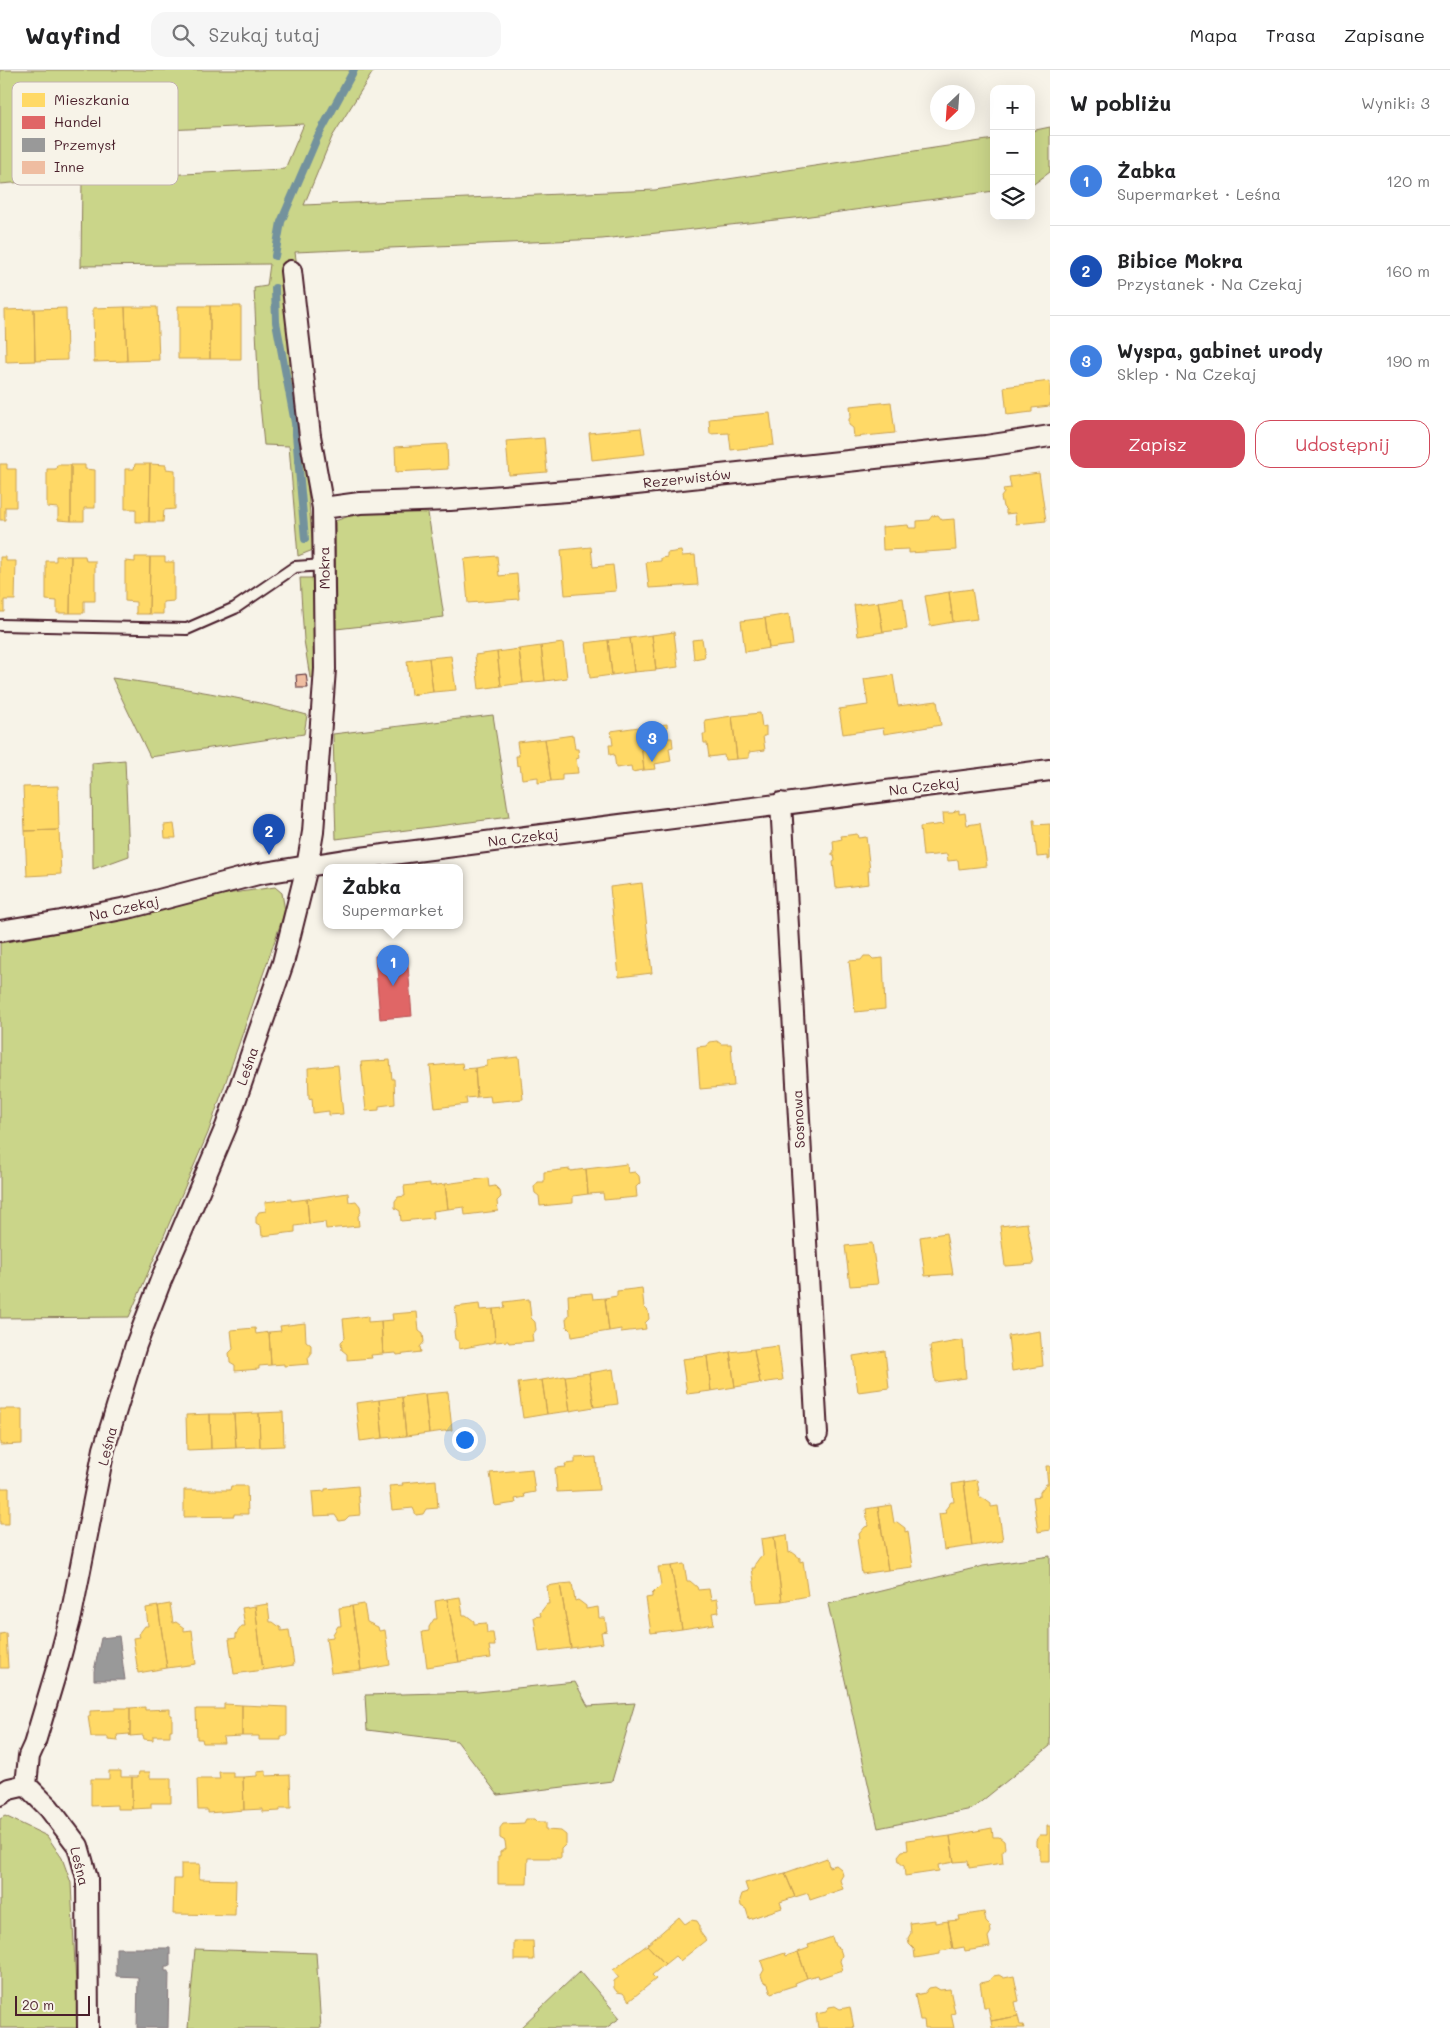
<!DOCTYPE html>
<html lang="pl">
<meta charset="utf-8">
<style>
:root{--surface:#fff;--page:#f6f6f6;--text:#202124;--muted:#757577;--line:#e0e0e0;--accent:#d1495b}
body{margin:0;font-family:Mali,sans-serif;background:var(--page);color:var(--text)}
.controls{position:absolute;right:15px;top:15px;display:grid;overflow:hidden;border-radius:10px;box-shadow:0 5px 20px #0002}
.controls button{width:45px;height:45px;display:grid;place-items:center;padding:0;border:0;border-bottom:1px solid var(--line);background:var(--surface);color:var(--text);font:25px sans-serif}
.compass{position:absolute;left:930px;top:15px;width:45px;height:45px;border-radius:50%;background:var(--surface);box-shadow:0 5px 20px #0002;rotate:205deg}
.scale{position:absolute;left:15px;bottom:12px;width:75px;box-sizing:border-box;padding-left:5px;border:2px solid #4a1f2b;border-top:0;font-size:14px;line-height:18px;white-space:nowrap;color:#4a1f2b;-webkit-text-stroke:4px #f7f3e8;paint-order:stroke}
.you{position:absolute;left:464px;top:1369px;width:18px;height:18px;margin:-12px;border:4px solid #fff;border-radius:50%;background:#1a73e8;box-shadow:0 0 0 8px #1a73e833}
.badge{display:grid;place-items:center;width:32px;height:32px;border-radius:50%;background:var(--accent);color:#fff;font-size:16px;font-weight:700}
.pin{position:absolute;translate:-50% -41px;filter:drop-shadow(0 1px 2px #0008)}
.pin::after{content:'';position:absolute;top:26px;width:18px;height:15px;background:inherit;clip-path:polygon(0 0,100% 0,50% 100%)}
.popup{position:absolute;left:323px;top:794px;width:140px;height:65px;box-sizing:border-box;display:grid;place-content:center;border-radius:10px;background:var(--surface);filter:drop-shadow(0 1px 4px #0005);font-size:16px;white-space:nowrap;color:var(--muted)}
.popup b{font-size:19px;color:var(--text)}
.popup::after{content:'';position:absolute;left:50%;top:100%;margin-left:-10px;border:10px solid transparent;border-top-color:var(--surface)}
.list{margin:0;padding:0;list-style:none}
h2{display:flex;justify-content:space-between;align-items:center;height:65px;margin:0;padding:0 20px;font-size:21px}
h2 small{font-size:16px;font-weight:400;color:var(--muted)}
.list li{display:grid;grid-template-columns:32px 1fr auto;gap:15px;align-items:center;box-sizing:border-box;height:90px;padding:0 20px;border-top:1px solid var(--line)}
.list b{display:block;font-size:19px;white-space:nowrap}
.list p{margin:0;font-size:16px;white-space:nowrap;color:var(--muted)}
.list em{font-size:16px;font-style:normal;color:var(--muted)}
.actions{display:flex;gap:10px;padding:15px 20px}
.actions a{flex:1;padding:11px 0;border:1px solid var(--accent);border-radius:15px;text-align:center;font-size:18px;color:var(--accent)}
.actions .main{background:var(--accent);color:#fff}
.icon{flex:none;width:28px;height:28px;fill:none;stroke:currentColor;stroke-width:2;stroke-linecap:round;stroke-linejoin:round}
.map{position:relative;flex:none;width:1050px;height:1958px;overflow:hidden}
header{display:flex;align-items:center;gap:30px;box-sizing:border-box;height:70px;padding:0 25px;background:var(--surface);border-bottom:1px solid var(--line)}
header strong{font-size:24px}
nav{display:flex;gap:28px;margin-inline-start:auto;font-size:18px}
.search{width:350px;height:45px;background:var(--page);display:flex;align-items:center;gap:12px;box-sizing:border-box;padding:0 18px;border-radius:15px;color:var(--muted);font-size:19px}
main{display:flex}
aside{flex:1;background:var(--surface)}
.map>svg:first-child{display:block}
.green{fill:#cad589;stroke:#8a7a5a}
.homes{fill:#ffd966;stroke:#c9a154}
.shops{fill:#e06666;stroke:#b35154}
.industry{fill:#999;stroke:#817478}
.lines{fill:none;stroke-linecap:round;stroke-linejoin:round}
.stream{stroke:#73929d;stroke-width:8}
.building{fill:#efbda1;stroke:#4a1f2b}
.lane-casing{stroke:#4a1f2b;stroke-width:14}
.street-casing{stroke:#4a1f2b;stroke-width:24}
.lane{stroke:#f7f3e8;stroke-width:10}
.street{stroke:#f7f3e8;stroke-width:20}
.labels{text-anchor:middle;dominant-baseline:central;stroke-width:5;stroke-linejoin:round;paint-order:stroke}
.street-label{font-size:14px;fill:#4a1f2b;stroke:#f7f3e8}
.key{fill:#f7f3e8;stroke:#c3b3af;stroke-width:1}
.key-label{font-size:14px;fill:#4a1f2b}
</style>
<header>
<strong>Wayfind</strong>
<div class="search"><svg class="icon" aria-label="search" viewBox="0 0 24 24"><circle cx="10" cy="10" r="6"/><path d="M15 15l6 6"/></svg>Szukaj tutaj</div>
<nav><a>Mapa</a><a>Trasa</a><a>Zapisane</a></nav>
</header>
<main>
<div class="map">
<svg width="1050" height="1958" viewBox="0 0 1050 1958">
<rect width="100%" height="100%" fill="#f7f3e8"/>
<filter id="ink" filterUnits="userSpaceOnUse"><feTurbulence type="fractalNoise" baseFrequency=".02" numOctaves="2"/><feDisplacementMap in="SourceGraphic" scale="10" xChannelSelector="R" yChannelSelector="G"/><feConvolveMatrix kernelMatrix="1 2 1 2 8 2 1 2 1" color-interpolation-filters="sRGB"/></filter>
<g filter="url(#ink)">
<!-- green -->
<path class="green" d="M0,0h374l-42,67 -28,68 351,-15 339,-51v52l-191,26 -201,22 -307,13 26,190 -17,2 9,106 -15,6 -9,-110 -25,-1 -5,-51 -5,-106 13,-2 3,-22 -188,2 -1,2 1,-89 203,-10 19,-45 -277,12 -2,46 -25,2z
M1050,57v45l-19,14v-55z
M364,441l64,2 16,104 -108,12 -1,-108z
M300,508h13l4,99 -7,1 -6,-38z
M112,608c66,9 131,19 195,37l-3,19 -154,23z
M493,645l16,102 -173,22 -3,-105z
M125,690l4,96 -36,13 -1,-106z
M275,817l7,6 3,18 -77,222 -79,184 -129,1v-375l43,-7 176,-41z
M1050,1486v190l-78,63 -94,19 -50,-224 155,-38z
M575,1612l13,24 47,-3 -23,78 -114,14 -41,-54 -90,-11 -2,-35 113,-3z
M5,1746l42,20 15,22 9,25 7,145h-78v-209z
M195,1879l121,4 5,75h-133z
M580,1901l40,47 -14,10h-86z"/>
<!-- homes -->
<path class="homes" d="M178,236h32v53h-32z
M210,236h31v53h-31z
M125,237l2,54 -33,1 -1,-54z
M125,237h32l2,53 -32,1z
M66,238l1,52 -32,1 -1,-52z
M34,239l1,52 -29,1 -1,-52z
M1050,311v25l-18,2v4l-25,3 -3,-28z
M891,332l4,31 -41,4 -1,-9 -4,-3v-6l2,-3 -1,-10z
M770,343l4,32 -43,5 -2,-17 -19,1 -1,-15z
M641,358l4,26 -53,6 -3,-27z
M544,368l3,34 -38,3 -3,-34z
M447,374l1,25 -52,3 -1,-25z
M0,394h7v5h9v38h-11v13h-5z
M135,394h15l-1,58h-13v-13h-11v-40h9z
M150,394l16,1v4l9,1v39l-11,1 -1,12h-14z
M57,395h14v56l-13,-1v-12l-11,-1v-38h9z
M71,395h14v4l10,1v38h-11v13h-13z
M1039,403l7,48 -30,3 -1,-11 -9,1v-4l-3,-3 -2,-10 3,-4 -1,-4 8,-1 -2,-11z
M938,445l4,5 12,-1 2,31 -47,3v-4l-26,1 -1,-23 26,-2 1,3h8v-7l12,-1 3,-4z
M591,477l2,20 20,-2 3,26 -51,4 -4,-45z
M681,481l1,5 13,-1 3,30 -49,3 -3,-26 15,-1v-3l6,-1v-4z
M56,486h15l-1,57h-13v-12l-11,-1v-39h10z
M71,486h14l1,5h9v40h-11v12h-14z
M497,486l2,20 18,-2 2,25 -51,4 -4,-44z
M0,487h6v4h10l-1,39h-11v12h-4z
M135,487h15l-1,57h-13v-12l-11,-1v-40l10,1z
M150,487h15v5h9v39l-11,1v12h-14z
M972,519l5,30 -24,3 -4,-30z
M949,522l4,30 -23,4 -5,-30z
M903,528l4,31 -24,3 -5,-30z
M878,532l5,30 -25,4 -4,-31z
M789,544l4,31 -24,3 -4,-30z
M765,548l4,30 -24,4 -4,-31z
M674,562l4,35 -22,3 -4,-35z
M652,565l4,35 -22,2 -4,-34z
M630,568l4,34 -22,3 -4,-35z
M702,569l3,18 -11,2 -2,-19z
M608,570l4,35 -22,3 -4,-35z
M563,573l4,35 -22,3 -4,-35z
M541,576l4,35 -22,2 -4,-34z
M519,579l4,34 -22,3 -4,-34z
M497,582l4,34 -22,3 -4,-34z
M451,586l5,34 -23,2 -4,-34z
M429,588l4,34 -22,3 -4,-34z
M893,605l5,31 39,-5 4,24 -57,9 -1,-6 -40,6 -4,-25 29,-4 -4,-26z
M760,643l2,14 4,-1v10h-3l2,14 -16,2v6l-12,1 -5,-43z
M732,646l5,43 -12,1 -1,-5 -15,2 -2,-14h-3l-1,-9h3l-1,-14z
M667,654l1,14h4l1,9 -4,1 2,13 -16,3 1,5 -12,1 -5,-43z
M639,657l5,43 -12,2 -1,-6 -15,2 -2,-14 -4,1 -1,-10h4l-2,-14z
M573,665l2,14h3l1,9 -3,1 2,14 -16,1v6l-11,1 -6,-42z
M545,669l6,42 -13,2v-6l-16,2 -2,-14 -3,1 -1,-10h3l-2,-14z
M58,716l1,44 -34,1 -2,-44z
M959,740v4l6,-1 2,12 13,-2 7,43 -28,3 -1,-9 -10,1 -1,-7 -24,2 -3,-29 24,-3 -1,-11h10l2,-2z
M1033,750h2v5l15,-1v35l-2,1v-4l-11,1z
M174,754l2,14h-11l-1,-13z
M59,760l2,44 -34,2 -2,-45z
M857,764l1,4 8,-1 4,34h-2l1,13 -33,4 -3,-26 2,-1 -1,-6h-2v-2h2l-1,-12 9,-2 -1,-3z
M642,813l10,90 -33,4 -9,-90z
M864,886h6l3,3 10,-1 2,51 -30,3 -6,-51 12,-1z
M717,971l4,3h10l3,42 -34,3 -3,-42 9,-1 3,-4z
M519,987l4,42 -32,3 -1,-6 -13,1 -2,-29 12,-2v-6z
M390,990l2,19h2l1,25 -16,2v4l-13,1 -5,-49z
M462,993l1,6 12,-1 2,29 -11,1 1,6 -32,4 -5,-42z
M338,995l5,49 -14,1v-4l-16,2 -1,-15 -3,1 -1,-31z
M627,1094l1,9 7,-1 4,4 1,7 -4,4 1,10 -33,3 -1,-7 -15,1 -2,-25z
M570,1099v2l16,-2 2,25 -15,2v7l-33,3 -1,-10 -4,-3 -1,-6 4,-5h6v-10z
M488,1108l1,9 6,-1 5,5 1,6 -4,4 1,10 -33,4 -1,-8 -16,2 -3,-25z
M430,1113v3l15,-2 3,25 -15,2 1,7 -33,3 -1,-10 -5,-3v-7l3,-4 7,-1 -1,-10z
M348,1123l1,9 7,-1 4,5 1,6 -3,4 1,10 -33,3 -1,-7 -16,2 -2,-25z
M291,1129v2l16,-2 2,25 -14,2v6l-33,4 -1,-10 -5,-3v-6l3,-5 7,-1 -1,-9z
M1027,1153l7,41 -29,2 -5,-40z
M946,1163l7,41 -28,2 -5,-39z
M872,1173l6,41 -28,2 -5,-40z
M642,1218l2,19 4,4 1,8 -4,4 1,6 -25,3v-3l-12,2 -4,-33 12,-2v-5z
M592,1223l1,6 12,-1 4,33 -37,6 -1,-6 -4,-4 -1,-8 3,-4 -1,-20z
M529,1229l2,19 4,4 1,8 -4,5 1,6 -24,2 -1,-2 -13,1 -2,-33 12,-1 -1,-6z
M479,1234l1,6 13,-1 2,33 -36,7v-7l-4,-3 -1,-8 3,-5 -2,-19z
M417,1242l2,19 4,3 1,8 -4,5 1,5 -24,3 -1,-2 -13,1 -2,-33 12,-1 -1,-6z
M368,1246v6l13,-1 2,33 -12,1 1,3 -25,2v-6l-5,-4 -1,-8 4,-4 -2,-19z
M305,1253l1,18 5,4v9l-3,4 1,6 -25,2v-2l-13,1 -2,-33 12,-1 -1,-5z
M255,1258l1,6 13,-2 2,33 -12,1v3l-24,2v-6l-5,-3 -1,-9 4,-4 -2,-19z
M1040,1261l3,35 -31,5 -4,-35z
M963,1270l3,38 -31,4 -5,-36z
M778,1276l5,34 -23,3 -6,-34z
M754,1279l6,34 -25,4 -5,-35z
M885,1281l4,37 -31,4 -5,-36z
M730,1282l5,35 -24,4 -4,-35z
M707,1286l4,35 -24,3 -5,-35z
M613,1299l5,35 -24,3 -5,-34z
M589,1303l5,34 -24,4 -5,-35z
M565,1306l5,35 -23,3 -5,-34z
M542,1310l5,34 -24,4 -5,-35z
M448,1322l4,38 -23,3 -4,-39z
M425,1324l4,39 -23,3 -4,-39z
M402,1327l4,39 -23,2 -4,-38z
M379,1330l4,38 -23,3 -4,-38z
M0,1339h22v35l-22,1z
M283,1342l1,34 -24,1 -1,-34z
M259,1343l1,34 -24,1 -2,-34z
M210,1344l1,35 -24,1 -1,-35z
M210,1344h24l2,34 -25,1z
M596,1387l3,33 -42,2 -2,-24 11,-1 -1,-3 10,-1v-5z
M1046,1396h4v64l-12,2 -5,-35 7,-1v-4l6,-8h2z
M532,1399l3,23 -11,2 1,3 -10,2 1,4 -21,3 -5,-33z
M436,1410l2,28 -12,1 -3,5 -7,1 -3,-7 -21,2 -3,-24 14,-1 -1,-2z
M977,1410l3,18h3l8,6v3l7,-1 5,35 -31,5 -8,-64z
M964,1412l8,64 -28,4 -5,-36 7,-1 -1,-3 6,-8h3l-2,-18z
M231,1416h16l1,28h-14v2l-50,1v-27h46z
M358,1416l2,29 -11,1 -4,4 -6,1 -4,-6 -21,1 -2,-24 13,-1v-2z
M0,1418h9v36h-9z
M891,1435l3,18 3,-1 8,6v4l3,-1 5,36 -25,3 -10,-63z
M878,1437l10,63 -26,4 -5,-35 3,-1 -1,-4 6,-7 3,-1 -2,-17z
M787,1465l2,18 3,-1 8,6v4l3,-1 5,35 -26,5 -8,-64z
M774,1467l8,64 -25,2 -5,-35h3v-4l5,-7 3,-1 -2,-17z
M684,1494l3,17h3l7,6 1,3 11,-1 2,11 6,-1 2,13 -7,1 2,11 -32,5 -11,-63z
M671,1496l11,63 -31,4 -5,-35 6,-1v-3l9,-9 -3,-18z
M572,1513l3,18 3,-1 8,6v3l12,-2 1,11h6l2,13 -6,1 2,11 -32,5 -11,-64z
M560,1514l11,64 -32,4 -5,-35 7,-1 -1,-3 7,-9h2l-2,-18z
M460,1527l3,18h3l8,6v3l12,-1 1,10h6l2,13h-6l2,12 -32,4 -12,-63z
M447,1529l12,63 -32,5 -5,-35 7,-1v-4l5,-8h3l-2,-18z
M170,1534l3,19 3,-1 8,6v3l8,-1 4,34 -29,4 -9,-62z
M268,1534l2,18h3l8,6v3l8,-1 5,35 -31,5 -8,-64z
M364,1534l3,18 11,5 1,4 6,-1 5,35 -29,5 -9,-64z
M158,1536l9,62 -29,5 -5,-35 7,-1 -1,-3 6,-8h3l-2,-18z
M255,1536l8,64 -29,4 -5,-35 7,-1v-4l6,-8h3l-3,-18z
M352,1536l9,64 -30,3 -5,-35 7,-1v-3l5,-8h3l-2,-18z
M6,1563l2,35h-8v-34z
M224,1634l18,1v31l-19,1 1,6h-21l-1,-4h-5l-1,-30h28z
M242,1635l45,2v29h-6v4h-22v-4h-17z
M145,1637v3l25,-1v6h2v15h-2v6h-17v4l-9,-1 -1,-4 -13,1v-28z
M115,1638h15v28l-1,-2 -12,1 1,6 -10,-1v-3h-17l-3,-21h2v-5l25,-1z
M109,1701h12v6h11v32h-15v-4l-26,1v-27h18z
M266,1701v5l24,-1 1,33h-11v3l-17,1v-3l-19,1 -1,-33 14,-1v-4z
M139,1702h11v6h21v25h-20v5l-19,1v-32h6z
M219,1702h14v5h10l1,33 -36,3v-3h-10l-1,-31h23z
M526,1749h8l3,3h9v8l15,1 5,4v9l-5,5v9h-33l-1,26h-29v-28h2v-4l6,-3 -1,-8 -5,-3v-10l3,-4 21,-1z
M1047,1756h3v35h-10v-11l-4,-4v-6l4,-5h7z
M992,1758l1,9h6l5,4 1,7 -3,4 1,11 -34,5 -1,-7 -14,1 -4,-26z
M935,1766v2l15,-2 4,26 -16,3 1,6 -34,5 -1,-10 -5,-4 -1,-6 4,-5 6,-1 -1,-10z
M827,1788l2,9 7,-2 5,4 2,6 -3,5 3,9 -33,11 -2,-7 -13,4 -10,-24z
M181,1794h19l-1,15 37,1 -1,35 -62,-1 1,-35h7z
M785,1803l10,24 -15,5 2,6 -33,11 -3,-10 -5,-3 -1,-6 2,-6 6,-2 -3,-9z
M984,1842l2,10 4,4 1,6 -3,5 2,10 -25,4 -1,-4 -11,2 -5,-28 12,-1 -1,-4z
M679,1847l6,7 6,-4 6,1 3,5v6l6,8 -26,21 -5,-5 -10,8 -18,-19z
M935,1850v3l13,-2 5,28 -13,2v3l-25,4 -1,-9 -5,-5 -1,-6 3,-5 -1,-10z
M832,1867l3,9 5,3 2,6 -2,6 3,9 -24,8 -1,-3 -11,3 -9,-26 11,-4 -1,-3z
M514,1871h19l1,19h-20z
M647,1875l18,19 -13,11 4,4 -27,22 -6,-8 -6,-1 -3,-4v-7l5,-4 -6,-7z
M798,1882l9,26 -12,5 1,2 -25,8 -3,-9 -5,-3 -2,-6 3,-5 -3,-9 24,-8 1,3z
M999,1905l5,3 10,-2 5,25 -4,1 3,14 -27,5 -3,-14h-4l-4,-24 9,-2 4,-5z
M935,1917l5,3 10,-1 5,24 -4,1 3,14h-29l-1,-8h-4l-5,-25 10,-2 4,-5z
M835,1936l5,3 10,-2 4,21h-36l-2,-14 10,-2 3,-5z
M1018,1946l2,9h3l1,3h-32l-1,-7z"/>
<!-- shops -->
<path class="shops" d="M407,883l5,63 -32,3 -5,-63z"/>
<!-- industry -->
<path class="industry" d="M119,1566l6,44h-31v-9l7,-33z
M116,1878h54v18h-5v5h4l-1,57h-31l1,-51 -22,-1z"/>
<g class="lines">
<!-- stream -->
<path class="stream" d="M275,186l6,-34 36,-84 37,-68
M275,218l1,34 19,101 10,116"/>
</g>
<!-- building -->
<path class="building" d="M306,604l2,14h-11l-1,-13z"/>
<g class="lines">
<defs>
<path id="lane" d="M0,555l187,4 48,-21 60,-41 29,-2"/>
<path id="street" d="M323,438l37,-5 90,-3 131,-10 405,-44 64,-10
M781,733l36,631
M0,861l61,-10 71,-14 126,-33 87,-14 705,-90
M26,1715l3,-29 5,-11 24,-80 13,-49 33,-167 32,-104 25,-65 65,-153 57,-164 24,-96 6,-35 12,-163 -2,-161 -13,-72 -19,-165
M26,1715l23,23 29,38 9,32 1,150
M0,1725l9,-6 17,-4"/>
</defs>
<!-- lane casing -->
<use href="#lane" class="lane-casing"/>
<!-- street casing -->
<use href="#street" class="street-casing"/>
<!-- lane -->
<use href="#lane" class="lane"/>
<!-- street -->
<use href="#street" class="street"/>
</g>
</g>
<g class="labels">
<!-- street labels -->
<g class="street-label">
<text transform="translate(687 408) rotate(-6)">Rezerwistów</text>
<text transform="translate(324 498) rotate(-91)">Mokra</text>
<text transform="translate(924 716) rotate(-7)">Na Czekaj</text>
<text transform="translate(523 767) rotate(-7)">Na Czekaj</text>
<text transform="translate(124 838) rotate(-13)">Na Czekaj</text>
<text transform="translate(247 996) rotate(-71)">Leśna</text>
<text transform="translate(798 1049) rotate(-93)">Sosnowa</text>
<text transform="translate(107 1376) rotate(-76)">Leśna</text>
<text transform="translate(80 1796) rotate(76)">Leśna</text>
</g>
</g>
<!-- legend -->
<rect x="12" y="12" width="166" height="103" rx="8" class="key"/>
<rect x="22" y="23" width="23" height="14" fill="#ffd966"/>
<rect x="22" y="46" width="23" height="13" fill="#e06666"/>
<rect x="22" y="68" width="23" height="14" fill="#999"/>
<rect x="22" y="91" width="23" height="13" fill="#efbda1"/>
<g class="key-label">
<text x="54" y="35">Mieszkania</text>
<text x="54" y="57">Handel</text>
<text x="54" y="80">Przemysł</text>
<text x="54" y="102">Inne</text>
</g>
</svg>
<div class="controls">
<button>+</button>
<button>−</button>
<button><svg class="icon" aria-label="layers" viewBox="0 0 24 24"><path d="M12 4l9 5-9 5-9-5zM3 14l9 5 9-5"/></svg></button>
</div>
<svg class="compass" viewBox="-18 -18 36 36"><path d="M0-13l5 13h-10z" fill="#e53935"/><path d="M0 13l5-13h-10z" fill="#757577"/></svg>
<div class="scale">20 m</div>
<div class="you"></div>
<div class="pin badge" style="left:393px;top:916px;background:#3f7fe0">1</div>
<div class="popup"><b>Żabka</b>Supermarket</div>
<div class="pin badge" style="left:269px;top:785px;background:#1a4fb4">2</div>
<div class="pin badge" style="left:652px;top:692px;background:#3f7fe0">3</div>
</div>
<aside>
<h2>W pobliżu<small>Wyniki: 3</small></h2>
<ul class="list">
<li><span class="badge" style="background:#3f7fe0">1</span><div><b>Żabka</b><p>Supermarket · Leśna</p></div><em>120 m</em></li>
<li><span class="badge" style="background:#1a4fb4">2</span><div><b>Bibice Mokra</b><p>Przystanek · Na Czekaj</p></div><em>160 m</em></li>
<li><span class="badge" style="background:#3f7fe0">3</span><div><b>Wyspa, gabinet urody</b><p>Sklep · Na Czekaj</p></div><em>190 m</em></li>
</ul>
<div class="actions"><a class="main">Zapisz</a><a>Udostępnij</a></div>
</aside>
</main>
